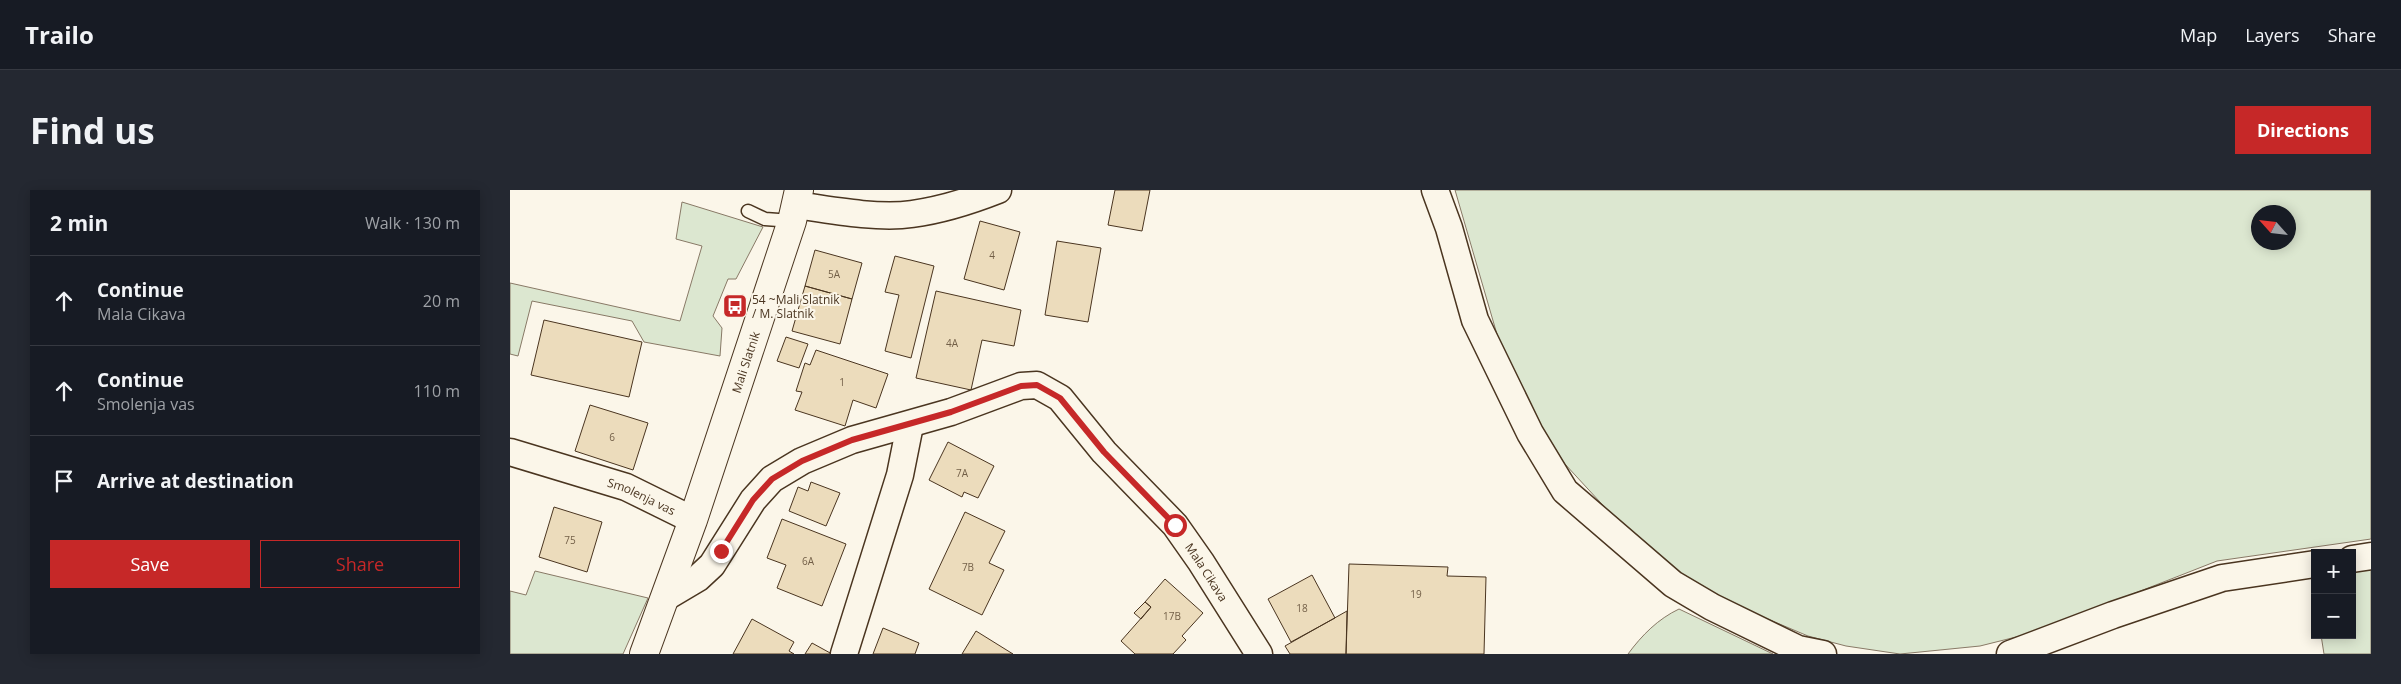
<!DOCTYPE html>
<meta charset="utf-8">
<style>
:root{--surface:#171b24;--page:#242831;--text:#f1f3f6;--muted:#9ea1a6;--line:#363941;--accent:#c62828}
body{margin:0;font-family:"Open Sans",sans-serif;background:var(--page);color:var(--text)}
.controls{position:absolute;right:15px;bottom:15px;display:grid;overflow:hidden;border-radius:0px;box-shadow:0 2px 12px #0003}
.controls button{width:45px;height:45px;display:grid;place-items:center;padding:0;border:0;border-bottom:1px solid var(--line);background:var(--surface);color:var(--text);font:25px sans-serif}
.compass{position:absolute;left:1741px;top:15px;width:45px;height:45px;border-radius:50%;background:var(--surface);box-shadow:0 2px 12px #0003;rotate:297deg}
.stop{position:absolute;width:15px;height:15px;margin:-11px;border:4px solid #c62828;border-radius:50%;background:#fff}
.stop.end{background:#c62828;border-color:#fff;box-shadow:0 1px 5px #0008}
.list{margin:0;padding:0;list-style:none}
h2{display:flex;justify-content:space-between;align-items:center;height:65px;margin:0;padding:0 20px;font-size:21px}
h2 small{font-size:16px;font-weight:400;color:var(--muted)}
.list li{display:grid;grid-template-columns:32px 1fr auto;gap:15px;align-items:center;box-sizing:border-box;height:90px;padding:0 20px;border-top:1px solid var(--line)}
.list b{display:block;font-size:19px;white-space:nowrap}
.list p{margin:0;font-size:16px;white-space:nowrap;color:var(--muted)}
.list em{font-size:16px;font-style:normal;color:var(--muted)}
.actions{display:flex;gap:10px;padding:15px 20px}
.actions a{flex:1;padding:11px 0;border:1px solid var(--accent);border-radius:0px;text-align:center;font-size:18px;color:var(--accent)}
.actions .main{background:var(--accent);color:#fff}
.icon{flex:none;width:28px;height:28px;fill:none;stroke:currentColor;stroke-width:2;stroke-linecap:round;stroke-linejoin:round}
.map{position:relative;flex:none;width:1861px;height:464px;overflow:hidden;border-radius:0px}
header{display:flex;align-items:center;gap:30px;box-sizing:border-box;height:70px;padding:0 25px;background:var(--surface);border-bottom:1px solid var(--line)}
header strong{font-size:24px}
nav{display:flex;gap:28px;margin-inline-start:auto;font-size:18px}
.intro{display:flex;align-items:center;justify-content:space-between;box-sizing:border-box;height:120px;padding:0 30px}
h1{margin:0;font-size:35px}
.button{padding:12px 22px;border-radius:0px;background:var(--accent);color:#fff;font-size:18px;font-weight:700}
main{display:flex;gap:30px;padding:0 30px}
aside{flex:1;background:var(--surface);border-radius:0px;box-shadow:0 2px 12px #0003}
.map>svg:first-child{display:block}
.green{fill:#dce7d0;stroke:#887966;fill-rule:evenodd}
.building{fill:#ecdcbc;stroke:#4a3520}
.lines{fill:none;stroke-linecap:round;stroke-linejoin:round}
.lane-casing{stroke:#4a3520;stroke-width:15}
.street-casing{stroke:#4a3520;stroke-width:29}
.secondary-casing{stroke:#4a3520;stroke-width:30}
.lane{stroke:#fbf6e9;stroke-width:12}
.street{stroke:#fbf6e9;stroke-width:26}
.secondary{stroke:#fbf6e9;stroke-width:28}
.route{stroke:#c62828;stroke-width:6}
.labels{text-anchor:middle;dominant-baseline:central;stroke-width:4;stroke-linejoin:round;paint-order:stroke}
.number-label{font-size:10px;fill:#725f47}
.poi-label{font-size:12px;fill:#4a3520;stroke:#fbf6e9;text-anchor:start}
.street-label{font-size:12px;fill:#4a3520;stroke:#fbf6e9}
</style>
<header>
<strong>Trailo</strong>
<nav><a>Map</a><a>Layers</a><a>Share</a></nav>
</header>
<div class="intro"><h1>Find us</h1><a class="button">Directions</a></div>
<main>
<aside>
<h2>2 min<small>Walk · 130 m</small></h2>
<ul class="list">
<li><svg class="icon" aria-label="ahead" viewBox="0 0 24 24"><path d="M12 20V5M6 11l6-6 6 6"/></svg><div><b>Continue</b><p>Mala Cikava</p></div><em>20 m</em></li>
<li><svg class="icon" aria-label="ahead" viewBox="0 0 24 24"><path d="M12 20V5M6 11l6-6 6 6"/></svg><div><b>Continue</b><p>Smolenja vas</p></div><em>110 m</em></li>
<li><svg class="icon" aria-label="arrive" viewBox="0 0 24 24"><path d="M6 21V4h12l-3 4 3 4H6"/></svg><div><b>Arrive at destination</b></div></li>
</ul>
<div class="actions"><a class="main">Save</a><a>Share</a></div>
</aside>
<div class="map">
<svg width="1861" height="464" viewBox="0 0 1861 464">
<rect width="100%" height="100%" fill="#fbf6e9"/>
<!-- green -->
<path class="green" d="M945,0h916v349l-154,22 -181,71 -56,14 -80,8 -54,-8 -38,-10 -76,-32 -33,-18 -64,-46 -71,-77 -30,-49 -31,-59zM1748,22h30v30h-30z
M172,12l81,25 -27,52h-8l-15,37 9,12 -2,28 -76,-14 -12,-21 -100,-20 -14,55 -8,-2v-71l170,38 22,-75 -26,-7z
M1861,379v85h-47l-3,-19h31v-63z
M25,381l113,27 -25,56h-113v-63l16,4z
M1169,419l94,45h-145c14,-19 30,-35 51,-45z"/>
<!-- building -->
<path class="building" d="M605,0h35l-8,41 -34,-6z
M470,31l40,11 -16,58 -40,-11z
M547,51l44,7 -13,74 -43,-7z
M305,60l47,13 -10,36 -47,-13z
M385,66l39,10 -23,92 -26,-7 14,-56 -14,-3z
M295,96l47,13 -12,45 -48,-13z
M426,101l85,19 -7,36 -32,-6 -11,50 -55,-12z
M34,130l98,22 -13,55 -98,-22z
M276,147l22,7 -9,24 -22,-7z
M306,160l72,24 -12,34 -23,-8 -8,26 -50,-16 7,-18 -6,-1 9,-28 5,2z
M80,215l58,18 -15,47 -58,-19z
M438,252l46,24 -16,32 -14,-6 -2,5 -33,-17z
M301,292l29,11 -14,33 -37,-15 9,-24 10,4z
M44,317l48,15 -15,50 -48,-15z
M455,322l40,19 -16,32 15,7 -22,45 -53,-26z
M272,329l64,25 -24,62 -45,-18 9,-23 -19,-7z
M839,374l99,3 -1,9 39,1 -2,77h-138z
M802,385l23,43 -44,24 -23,-43z
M655,389l38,34 -21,23 4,4 -13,14h-38l-14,-13 30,-34 -6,-5z
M635,412l6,5 -10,12 -7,-6z
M837,421l-1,43h-56l-5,-8z
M242,429l42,23 -5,9 5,3h-61z
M373,438l36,15 -4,11h-42z
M466,441l37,23h-51z
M302,453l20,11h-27z"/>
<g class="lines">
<defs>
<path id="lane" d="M238,21l17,8 27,2"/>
<g id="street">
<path d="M925,0l14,38 26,92 55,113 35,58 108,93 39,23 86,42 25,5"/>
<path d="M286,15c34,5 82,14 116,9 30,-4 58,-13 86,-24"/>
<path id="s1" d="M0,262l116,35 67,33"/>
<path d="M1842,369l19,-3"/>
<path id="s2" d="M156,407l32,-19 14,-13 41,-65 19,-21 30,-18 50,-21 99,-28 70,-26 16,-1 23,13 44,54 71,73 26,37 58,92"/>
<path d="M334,464l56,-179 10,-50"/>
<path d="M1500,464l103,-39 109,-37 93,-14"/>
</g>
<g id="secondary">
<path id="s3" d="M134,464l49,-134 99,-299 7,-31"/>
</g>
</defs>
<!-- lane casing -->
<use href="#lane" class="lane-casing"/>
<!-- street casing -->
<use href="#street" class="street-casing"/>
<!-- secondary casing -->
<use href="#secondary" class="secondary-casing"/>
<!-- lane -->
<use href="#lane" class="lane"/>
<!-- street -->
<use href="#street" class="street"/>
<!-- secondary -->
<use href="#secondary" class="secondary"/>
</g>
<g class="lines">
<!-- route -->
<path class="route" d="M211,361l32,-51 19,-21 30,-18 50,-21 99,-28 70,-26 16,-1 23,13 44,54 71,73"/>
</g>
<!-- icons -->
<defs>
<symbol id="bus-square" viewBox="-11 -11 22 22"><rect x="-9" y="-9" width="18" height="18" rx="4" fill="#c62828" stroke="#fbf6e9"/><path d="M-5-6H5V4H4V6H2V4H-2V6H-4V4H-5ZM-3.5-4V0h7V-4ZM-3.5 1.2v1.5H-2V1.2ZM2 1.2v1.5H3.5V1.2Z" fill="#fff"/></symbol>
</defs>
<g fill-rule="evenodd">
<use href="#bus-square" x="211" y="102" width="28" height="28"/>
</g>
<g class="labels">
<!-- number labels -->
<g class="number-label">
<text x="482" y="65">4</text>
<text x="324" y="84">5A</text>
<text x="442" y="153">4A</text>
<text x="332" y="192">1</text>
<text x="102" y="247">6</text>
<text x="452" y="283">7A</text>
<text x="60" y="350">75</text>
<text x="298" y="371">6A</text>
<text x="458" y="377">7B</text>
<text x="906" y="404">19</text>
<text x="792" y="418">18</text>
<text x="662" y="426">17B</text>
</g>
<!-- poi labels -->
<g class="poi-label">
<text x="242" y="109">54 ~Mali Slatnik<tspan x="242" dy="14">/ M. Slatnik</tspan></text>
</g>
<!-- street labels -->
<g class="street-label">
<text stroke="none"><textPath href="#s3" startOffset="309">Mali Slatnik</textPath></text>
<text stroke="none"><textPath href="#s1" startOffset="139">Smolenja vas</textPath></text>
<text stroke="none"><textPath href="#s2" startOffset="699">Mala Cikava</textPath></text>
</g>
</g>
</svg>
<div class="controls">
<button>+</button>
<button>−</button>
</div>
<svg class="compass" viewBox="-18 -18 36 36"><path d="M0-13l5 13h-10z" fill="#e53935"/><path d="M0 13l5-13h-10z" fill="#9ea1a6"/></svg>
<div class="stop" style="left:665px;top:335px"></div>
<div class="stop end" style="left:211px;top:361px"></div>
</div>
</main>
